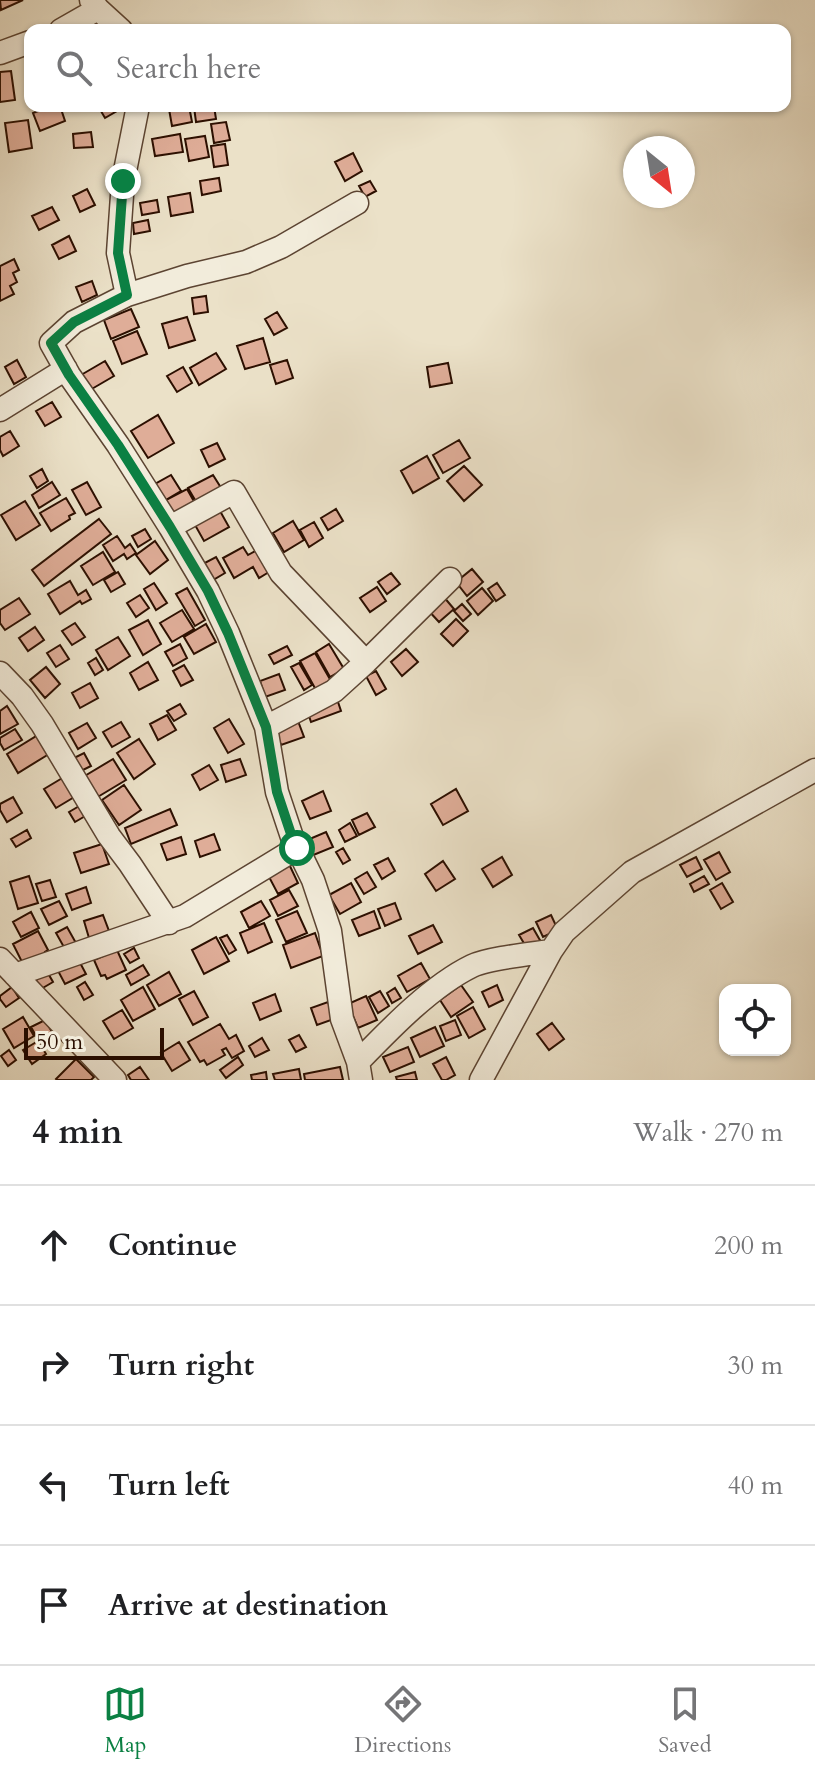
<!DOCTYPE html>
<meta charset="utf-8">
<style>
:root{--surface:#fff;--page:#f2f2f2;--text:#202124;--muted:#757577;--line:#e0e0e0;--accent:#0b8043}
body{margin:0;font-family:Cardo,serif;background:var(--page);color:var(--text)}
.controls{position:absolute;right:24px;bottom:24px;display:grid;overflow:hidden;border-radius:16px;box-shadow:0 2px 6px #0004}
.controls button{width:72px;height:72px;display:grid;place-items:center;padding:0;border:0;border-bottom:2px solid var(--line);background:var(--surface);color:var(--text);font:40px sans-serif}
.compass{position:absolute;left:623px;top:136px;width:72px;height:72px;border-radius:50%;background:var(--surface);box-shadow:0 2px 6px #0004;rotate:150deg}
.scale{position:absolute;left:24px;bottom:20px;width:140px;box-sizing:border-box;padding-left:8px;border:4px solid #2c0f00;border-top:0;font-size:22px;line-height:28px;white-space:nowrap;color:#2c0f00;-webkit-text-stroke:6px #f2ecdb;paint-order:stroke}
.stop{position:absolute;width:24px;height:24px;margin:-18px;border:6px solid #0b8043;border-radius:50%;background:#fff}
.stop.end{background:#0b8043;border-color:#fff;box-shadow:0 2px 8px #0008}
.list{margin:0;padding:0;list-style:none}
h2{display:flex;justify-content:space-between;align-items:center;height:104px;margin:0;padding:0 32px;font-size:34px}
h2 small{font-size:26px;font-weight:400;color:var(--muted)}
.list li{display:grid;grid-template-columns:52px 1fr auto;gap:24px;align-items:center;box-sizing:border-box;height:120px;padding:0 32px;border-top:2px solid var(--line)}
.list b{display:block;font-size:30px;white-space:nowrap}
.list em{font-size:26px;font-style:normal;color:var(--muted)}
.icon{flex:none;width:44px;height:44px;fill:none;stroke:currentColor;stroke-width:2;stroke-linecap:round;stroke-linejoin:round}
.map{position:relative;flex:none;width:815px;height:1080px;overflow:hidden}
.search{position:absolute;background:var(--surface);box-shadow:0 2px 6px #0004;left:24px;right:24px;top:24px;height:88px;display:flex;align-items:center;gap:20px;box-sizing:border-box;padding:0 28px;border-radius:16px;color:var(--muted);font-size:30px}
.sheet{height:584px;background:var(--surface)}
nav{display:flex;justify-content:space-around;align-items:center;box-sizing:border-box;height:112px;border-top:2px solid var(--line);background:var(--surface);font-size:22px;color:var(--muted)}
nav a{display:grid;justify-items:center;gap:4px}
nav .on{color:var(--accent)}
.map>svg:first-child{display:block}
.building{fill:#dfad98;stroke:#2c0f00;stroke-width:2}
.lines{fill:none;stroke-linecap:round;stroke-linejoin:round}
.minor-casing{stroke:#5c4432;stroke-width:25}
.minor{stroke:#f2ecdb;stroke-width:22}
.route{stroke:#0b8043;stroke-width:10}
</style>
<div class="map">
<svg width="815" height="1080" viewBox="0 0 815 1080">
<rect width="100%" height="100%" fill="#ebe1c8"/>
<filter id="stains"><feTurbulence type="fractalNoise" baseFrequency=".0025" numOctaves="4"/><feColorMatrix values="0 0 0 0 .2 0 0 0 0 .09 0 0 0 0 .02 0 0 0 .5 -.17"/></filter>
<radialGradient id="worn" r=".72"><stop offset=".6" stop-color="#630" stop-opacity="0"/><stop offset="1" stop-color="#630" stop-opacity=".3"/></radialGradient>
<!-- building -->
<path class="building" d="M0,0h23l-22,10z
M11,71l4,29 -15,2v-30z
M51,106h9l5,15 -25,10 -7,-18z
M98,106h23l1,2 -17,10z
M189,106l3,16 -20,4 -3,-17z
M202,106h12l2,13 -20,3 -2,-15z
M28,120l4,28 -23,4 -4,-29z
M226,122l4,18 -16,3 -3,-19z
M91,132l2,15 -19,1 -1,-14z
M180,134l3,18 -28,4 -3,-17z
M205,136l4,21 -20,4 -4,-22z
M225,144l3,21 -14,2 -3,-21z
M353,153l9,18 -17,10 -10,-19z
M219,178l2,13 -19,4 -2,-14z
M370,181l6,10 -11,6 -6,-11z
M87,189l8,16 -15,7 -7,-16z
M190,193l3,19 -22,4 -3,-19z
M157,200l2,12 -17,3 -2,-12z
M52,207l7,13 -20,10 -7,-14z
M148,220l2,11 -16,3 -1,-11z
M69,236l7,15 -17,8 -7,-14z
M14,259l5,11 -6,3 4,9 -7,4 4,8 -14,7v-35z
M92,281l5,14 -15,7 -6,-15z
M206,296l2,16 -14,2 -2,-16z
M131,309l8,18 -28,12 -7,-19z
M277,312l10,16 -13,7 -9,-16z
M187,317l8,23 -26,8 -7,-24z
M137,331l10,23 -25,10 -9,-23z
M263,338l7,24 -25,7 -8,-23z
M216,353l10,16 -27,16 -9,-17z
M17,360l9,17 -12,7 -9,-17z
M287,360l6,18 -17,6 -6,-19z
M105,361l9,15 -24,14 -9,-15z
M448,363l4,20 -22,4 -3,-20z
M183,367l9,16 -15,9 -10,-16z
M52,402l9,15 -16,9 -9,-15z
M158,415l16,28 -26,15 -17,-27z
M10,431l9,15 -16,10 -3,-6v-13z
M459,440l11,18 -27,15 -10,-18z
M217,443l8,16 -16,8 -8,-17z
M427,456l12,22 -26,15 -12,-22z
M464,466l18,19 -18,16 -17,-20z
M42,469l6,12 -11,7 -7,-12z
M171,475l10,16 -17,10 -9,-17z
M213,475l10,16 -25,14 -10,-17z
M52,482l8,13 -21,13 -7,-13z
M87,482l14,25 -15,8 -14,-25z
M187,489l9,16 -25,14 -9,-17z
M66,498l9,15 -6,3 1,3 -19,12 -11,-18z
M25,501l15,24 -24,15 -15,-25z
M336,509l7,12 -15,9 -7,-12z
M220,511l9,16 -25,14 -9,-16z
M99,519l12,15 -67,52 -12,-16z
M293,521l11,19 -20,12 -11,-19z
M314,522l9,16 -14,9 -9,-17z
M145,529l6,10 -13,8 -6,-11z
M117,536l8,12 5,-4 6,9 -9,6 -3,-5 -11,7 -10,-16z
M155,541l13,19 -18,14 -14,-19z
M243,547l5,8 9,-5 12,22 -10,6 -6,-11 -19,11 -11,-20z
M103,552l12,20 -22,13 -12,-19z
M216,557l9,16 -17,10 -9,-17z
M472,569l11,13 -16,14 -11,-14z
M118,572l7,12 -14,8 -7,-12z
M391,573l9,11 -13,10 -9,-12z
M70,581l8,14 8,-5 5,9 -9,5 -2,-3 -20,13 -12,-20z
M154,583l13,20 -11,7 -12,-21z
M497,583l8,12 -9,6 -8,-12z
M377,587l9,14 -16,11 -10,-14z
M187,588l18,32 -10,6 -19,-32z
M482,588l11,13 -15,14 -11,-14z
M140,595l9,13 -13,9 -9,-14z
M443,596l11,13 -15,13 -12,-13z
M19,598l11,16 -25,16 -5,-7v-13z
M462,604l9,10 -8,7 -9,-10z
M182,610l12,19 -22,13 -12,-19z
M456,619l12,12 -15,15 -12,-12z
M148,620l13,24 -18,11 -14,-25z
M75,623l10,14 -13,8 -10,-14z
M206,624l10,18 -22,12 -10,-17z
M35,627l9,13 -16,11 -9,-13z
M118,637l12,19 -22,14 -12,-20z
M180,644l7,14 -14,8 -8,-14z
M329,644l15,25 -14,8 -14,-25z
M60,645l9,14 -13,8 -9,-14z
M287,646l5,9 -18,9 -5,-9z
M406,649l12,13 -16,14 -11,-14z
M315,653l16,28 -15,9 -16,-29z
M96,658l7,12 -8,5 -7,-12z
M148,662l10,18 -19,10 -9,-17z
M299,663l13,22 -8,5 -13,-23z
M184,665l9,15 -12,6 -8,-15z
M46,667l14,17 -15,14 -15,-18z
M376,671l10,18 -10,6 -10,-19z
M279,674l6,16 -20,7 -5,-16z
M90,683l8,15 -18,10 -8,-15z
M337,699l4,12 -30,11 -4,-12z
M180,704l6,10 -12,7 -7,-10z
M7,706l11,18 -18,10v-23z
M167,715l9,15 -18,10 -8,-16z
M229,719l15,25 -16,9 -14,-25z
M298,721l6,16 -23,8 -6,-16z
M121,722l9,15 -18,10 -9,-15z
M87,723l9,15 -18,11 -9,-16z
M15,729l7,11 -18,10 -4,-7v-5z
M38,735l11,19 -31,19 -11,-19z
M139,739l16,25 -21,15 -17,-26z
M84,753l7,13 -14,7 -7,-13z
M113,759l13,21 -30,18 -13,-21z
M240,759l6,16 -20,7 -5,-17z
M209,765l9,15 -18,10 -8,-15z
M64,777l12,19 -20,12 -12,-19z
M124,785l17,25 -22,15 -17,-25z
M456,789l12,22 -25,14 -12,-21z
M323,791l8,20 -21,8 -8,-18z
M13,797l9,16 -15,9 -7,-12v-6z
M81,805l6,10 -12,7 -6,-10z
M170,809l7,16 -46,19 -6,-16z
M367,813l8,14 -16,8 -7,-15z
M350,823l7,13 -12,6 -6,-12z
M27,830l4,8 -15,9 -5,-8z
M326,832l7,15 -27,11 -1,-17z
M214,834l6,16 -20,7 -5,-16z
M181,837l5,17 -19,6 -6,-16z
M102,844l7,20 -28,9 -7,-20z
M343,848l7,12 -7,4 -7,-12z
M719,852l11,20 -14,8 -12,-20z
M502,857l10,18 -19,12 -11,-18z
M696,857l6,12 -15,8 -7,-12z
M388,858l7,13 -13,8 -8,-14z
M443,861l12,18 -19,12 -11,-17z
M289,864l9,19 -20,11 -10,-19z
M367,872l9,15 -12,7 -9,-15z
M29,876l9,27 -20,6 -8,-27z
M704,876l5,8 -15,8 -4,-8z
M50,880l6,17 -14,4 -6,-17z
M351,883l10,19 -21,12 -11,-19z
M722,883l11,19 -12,7 -11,-19z
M86,887l5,16 -19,7 -6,-16z
M289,890l9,16 -20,10 -8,-16z
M59,901l8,15 -18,9 -8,-16z
M261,901l9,15 -21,12 -8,-16z
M395,903l6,16 -16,7 -7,-17z
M297,911l10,22 -21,9 -10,-22z
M374,911l6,17 -21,8 -7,-16z
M31,912l8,16 -18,9 -8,-15z
M103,915l6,16 -20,7 -5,-17z
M551,915l7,15 -15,7 -7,-15z
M264,923l8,19 -24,11 -8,-20z
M433,925l9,17 -24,12 -9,-18z
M67,927l9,16 -11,6 -9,-16z
M533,928l8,14 -13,8 -9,-15z
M38,931l10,19 -3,2 2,5 -22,11 -12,-24z
M315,933l8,23 -32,12 -8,-23z
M227,935l9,15 -7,4 -9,-16z
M216,937l13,24 -25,13 -12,-24z
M134,948l5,10 -9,5 -6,-9z
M117,950l9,20 -19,9 -2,-4 -4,1 -7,-16z
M77,957l9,17 -21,10 -9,-17z
M421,963l9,16 -23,13 -9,-16z
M143,965l6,10 -18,10 -5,-10z
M45,968l8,14 -12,7 -8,-14z
M169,972l12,22 -22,12 -12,-21z
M85,982l8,13 -9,5 -7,-13z
M461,985l12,17 -22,15 -11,-17z
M497,985l6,15 -14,7 -7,-15z
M12,987l7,11 -13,9 -6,-8v-3z
M143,987l12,22 -22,12 -12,-21z
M395,988l6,10 -9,5 -5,-10z
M194,991l14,26 -15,8 -14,-26z
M380,991l9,15 -11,7 -9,-16z
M275,994l6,17 -21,9 -7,-17z
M366,996l11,24 -19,8 -10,-24z
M328,1002l6,17 -17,6 -6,-17z
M473,1007l12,22 -16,9 -12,-22z
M122,1010l11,18 -19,11 -11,-18z
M23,1017l11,19 -20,12 -11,-19z
M45,1020l10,17 -14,8 -10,-18z
M455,1020l6,15 -15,6 -6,-15z
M552,1023l12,16 -15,11 -12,-16z
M220,1024l9,15 7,-4 8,16 -12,7 -6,-10 -4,2 3,5 -18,10 -3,-5 -4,2 -12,-20z
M435,1027l9,19 -24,11 -9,-19z
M299,1035l7,12 -10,5 -7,-12z
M262,1038l7,12 -14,7 -6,-11z
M38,1041l8,13 -14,10 -9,-14z
M179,1042l11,18 -18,11 -11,-18z
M408,1047l6,15 -24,10 -7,-15z
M9,1050l7,10 -8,6 -7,-10z
M238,1057l5,8 -17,13 -6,-8z
M446,1057l9,18 -9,5h-4l-9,-16z
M76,1059l18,18 -3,3h-34l-1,-1z
M140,1067l9,13h-18l-3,-5z
M340,1067l3,13h-38l-1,-6z
M299,1069l2,11h-26l-2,-6z
M266,1072l1,8h-15l-1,-5z
M415,1072l2,8h-20l-1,-3z"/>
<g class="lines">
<defs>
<path id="minor" d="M98,9l23,21
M61,30l37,-21 -7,-9
M0,53l30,-11
M357,203l-76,44 -35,15 -59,14 -60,19 -53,27 -23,21 18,32 49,70 52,82 38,64 20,42 38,94 11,65 15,45 21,43 17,51 12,88 16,43 3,18
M127,295l-9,-42 5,-72 15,-75
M0,410l66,-41
M170,527l64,-35 47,81 85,89
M0,673l22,23 20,28 67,112 21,28 39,59
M266,727l68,-36 32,-29 84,-83
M0,959l115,121
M15,975l170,-59 112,-68
M358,1062c31,-32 73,-76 114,-96 17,-8 59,-12 79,-15
M481,1080l70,-129 13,-19 68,-60 183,-102"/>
</defs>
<!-- minor casing -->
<use href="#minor" class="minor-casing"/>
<!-- minor -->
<use href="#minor" class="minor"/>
</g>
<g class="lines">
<!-- route -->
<path class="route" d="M123,181l-5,72 9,42 -53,27 -23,21 18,32 49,70 52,82 38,64 20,42 38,94 11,65 15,45 5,11"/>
</g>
<rect width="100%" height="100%" filter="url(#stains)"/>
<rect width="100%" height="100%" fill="url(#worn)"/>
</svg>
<div class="controls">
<button><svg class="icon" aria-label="locate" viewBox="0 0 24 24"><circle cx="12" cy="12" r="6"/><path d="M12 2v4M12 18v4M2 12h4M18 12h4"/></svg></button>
</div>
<svg class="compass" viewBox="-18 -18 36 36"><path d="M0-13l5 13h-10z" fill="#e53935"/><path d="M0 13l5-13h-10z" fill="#757577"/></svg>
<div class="scale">50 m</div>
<div class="stop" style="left:297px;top:848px"></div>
<div class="stop end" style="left:123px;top:181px"></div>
<div class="search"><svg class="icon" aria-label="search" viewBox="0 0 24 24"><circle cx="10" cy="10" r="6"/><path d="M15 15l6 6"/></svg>Search here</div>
</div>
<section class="sheet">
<h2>4 min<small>Walk · 270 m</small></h2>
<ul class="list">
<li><svg class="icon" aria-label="ahead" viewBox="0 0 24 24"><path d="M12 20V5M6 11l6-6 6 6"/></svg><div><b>Continue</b></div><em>200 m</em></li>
<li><svg class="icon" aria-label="right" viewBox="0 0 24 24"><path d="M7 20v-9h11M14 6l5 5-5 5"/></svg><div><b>Turn right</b></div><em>30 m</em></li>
<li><svg class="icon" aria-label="left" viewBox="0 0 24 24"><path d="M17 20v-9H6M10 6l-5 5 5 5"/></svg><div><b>Turn left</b></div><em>40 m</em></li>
<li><svg class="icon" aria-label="arrive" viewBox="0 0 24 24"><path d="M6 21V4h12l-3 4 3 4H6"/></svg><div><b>Arrive at destination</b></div></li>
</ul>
</section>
<nav>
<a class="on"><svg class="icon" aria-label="map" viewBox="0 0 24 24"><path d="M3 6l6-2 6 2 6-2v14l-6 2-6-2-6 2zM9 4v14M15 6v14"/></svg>Map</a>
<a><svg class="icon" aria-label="directions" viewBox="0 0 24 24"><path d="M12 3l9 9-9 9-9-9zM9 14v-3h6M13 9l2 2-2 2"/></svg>Directions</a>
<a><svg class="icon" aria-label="saved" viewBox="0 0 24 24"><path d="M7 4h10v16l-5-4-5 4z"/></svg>Saved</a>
</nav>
